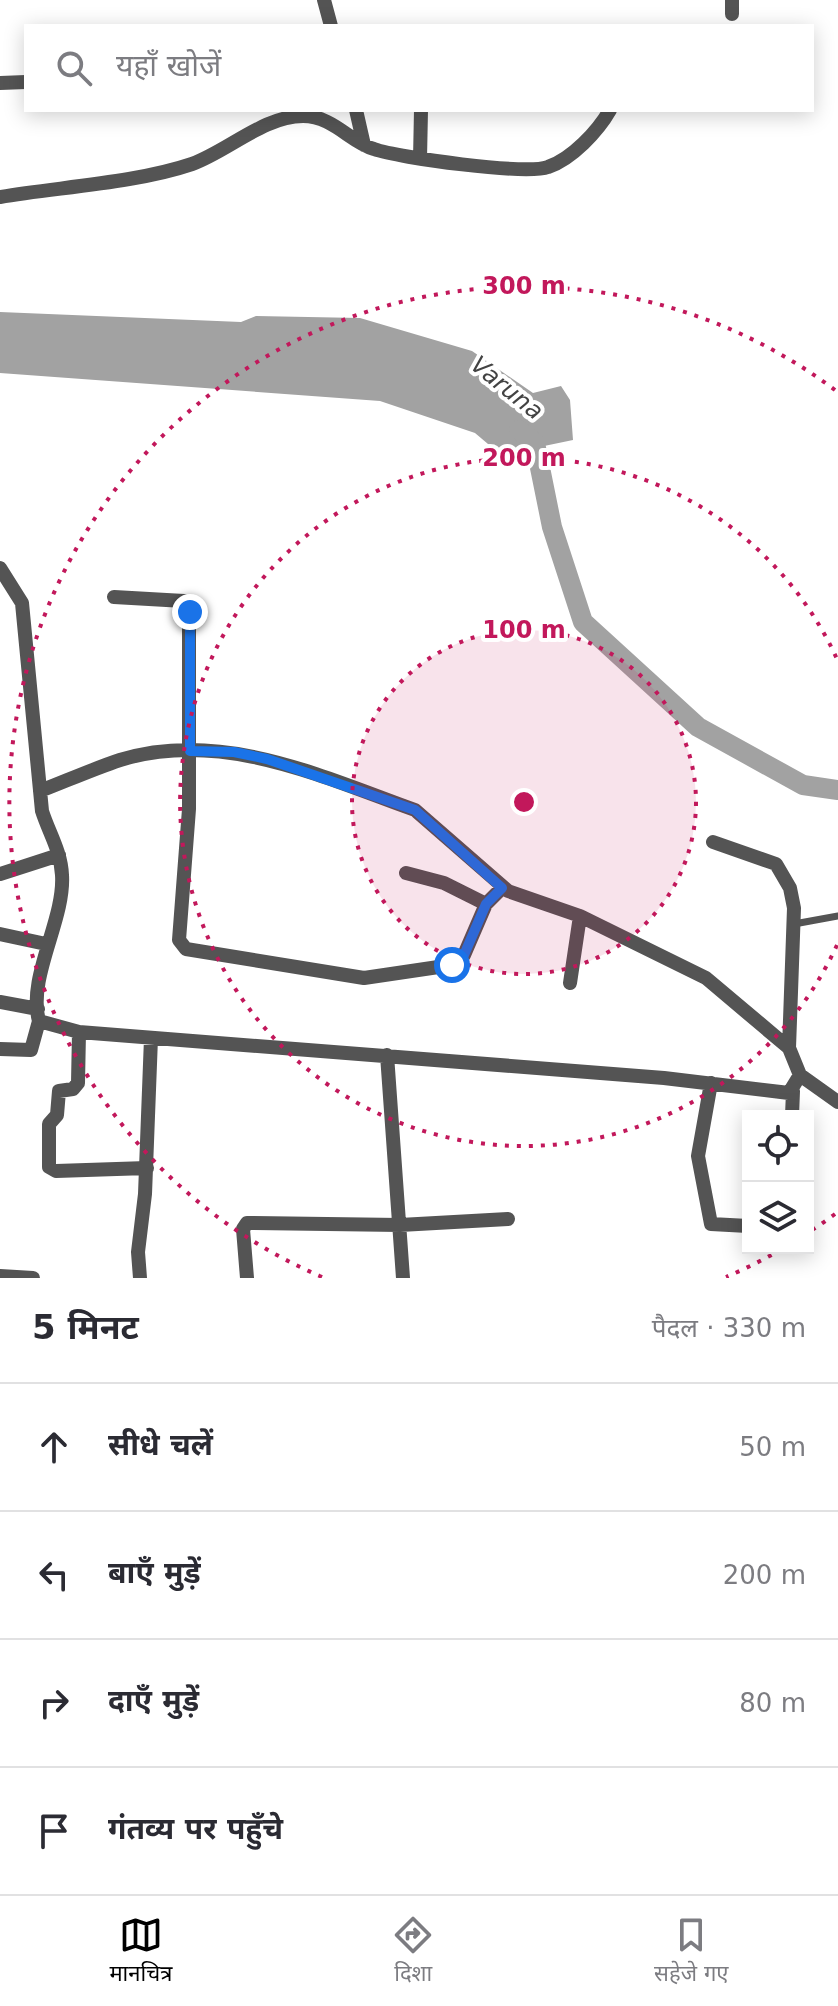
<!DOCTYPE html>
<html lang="hi">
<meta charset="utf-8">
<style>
:root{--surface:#fff;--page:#f2f2f3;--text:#2b2b33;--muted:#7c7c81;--line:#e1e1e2;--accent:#000}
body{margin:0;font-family:"DejaVu Sans","Noto Sans Devanagari",sans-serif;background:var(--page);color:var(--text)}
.controls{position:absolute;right:24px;bottom:24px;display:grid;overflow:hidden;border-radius:0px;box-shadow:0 4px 20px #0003}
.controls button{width:72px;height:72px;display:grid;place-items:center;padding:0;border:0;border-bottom:2px solid var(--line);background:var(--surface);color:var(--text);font:40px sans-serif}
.stop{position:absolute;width:24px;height:24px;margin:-18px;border:6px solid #1a73e8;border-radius:50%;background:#fff}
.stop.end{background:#1a73e8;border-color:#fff;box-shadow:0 2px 8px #0008}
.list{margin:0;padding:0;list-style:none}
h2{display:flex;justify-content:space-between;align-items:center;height:104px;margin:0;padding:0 32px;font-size:34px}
h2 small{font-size:26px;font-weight:400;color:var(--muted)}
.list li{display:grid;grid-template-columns:52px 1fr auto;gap:24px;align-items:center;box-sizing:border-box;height:128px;padding:0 32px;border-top:2px solid var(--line)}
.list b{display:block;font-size:30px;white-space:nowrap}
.list em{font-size:26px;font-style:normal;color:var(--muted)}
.icon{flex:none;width:44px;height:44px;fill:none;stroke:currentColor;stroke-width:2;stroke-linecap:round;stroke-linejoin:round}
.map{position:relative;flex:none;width:838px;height:1278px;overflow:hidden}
.search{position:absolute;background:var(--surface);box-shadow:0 4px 20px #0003;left:24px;right:24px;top:24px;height:88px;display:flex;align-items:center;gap:20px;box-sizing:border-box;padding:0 28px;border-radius:0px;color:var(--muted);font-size:30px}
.sheet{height:616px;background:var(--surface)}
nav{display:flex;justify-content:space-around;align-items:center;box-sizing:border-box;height:112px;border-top:2px solid var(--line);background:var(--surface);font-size:22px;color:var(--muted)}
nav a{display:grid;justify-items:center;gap:4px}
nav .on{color:var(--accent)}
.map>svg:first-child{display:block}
.water{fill:#a2a2a2}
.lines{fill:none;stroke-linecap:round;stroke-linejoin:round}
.river{stroke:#a2a2a2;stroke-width:20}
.service{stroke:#545454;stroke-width:7}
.minor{stroke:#545454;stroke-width:14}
.route{stroke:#1a73e8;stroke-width:10}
.ring{fill:none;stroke:#c2185b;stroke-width:4;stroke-dasharray:4 8}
.labels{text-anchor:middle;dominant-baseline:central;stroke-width:8;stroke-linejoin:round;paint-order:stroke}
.water-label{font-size:24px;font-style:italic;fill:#434343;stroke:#fff}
.centre{fill:#c2185b;stroke:#fff;stroke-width:4}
.ring-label{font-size:24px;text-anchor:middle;font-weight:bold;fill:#c2185b;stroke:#fff;stroke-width:8;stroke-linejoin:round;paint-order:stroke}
</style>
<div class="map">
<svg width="838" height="1278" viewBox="0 0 838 1278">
<rect width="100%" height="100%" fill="#fff"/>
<!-- water -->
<path class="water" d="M0,312l241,10 15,-6 104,2 112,33 61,42 28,-7 9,14 3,40 -72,15 -26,-22 -95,-32 -380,-28z"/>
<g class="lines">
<!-- river -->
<path class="river" d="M519,430l16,13 17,84 31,95 115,105 105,58 35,5"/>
<!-- service -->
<path class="service" d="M794,924l44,-8"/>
<!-- minor -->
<path class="minor" d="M324,0l7,26
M732,14v-14
M0,83l26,-1
M356,110l8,35
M420,159l1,-49
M0,197c59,-10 136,-14 192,-33 36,-13 72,-48 111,-48 30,0 47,26 71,33 25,9 152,26 174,18 24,-8 50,-36 62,-57
M0,568l22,35 20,208c7,22 19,40 20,64 3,45 -35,102 -23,146l40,11 585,46 125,15 11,-18 38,27
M114,597l70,4 5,5v203l-10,131 7,9 178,29 88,-13 12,-10 22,-51 16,-16
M40,791c26,-10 53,-22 80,-31 97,-30 194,13 284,46l11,4 93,81 72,25 126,62 83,70 11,27
M713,842l63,22 14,24 4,20 -5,140
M406,873l38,10 42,21
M0,874l59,-19
M0,934l46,10
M570,983l10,-67
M0,1002l38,7
M79,1032l-1,51 -5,6 -14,2 -2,24 -8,9v43l7,4 91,-3
M0,1049l31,1 8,-29
M387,1055l16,223
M711,1083l-13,73 13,68 37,2
M792,1116l1,-25
M0,1276l33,2
M140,1278l-2,-26 7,-58 6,-156
M247,1278l-4,-49 4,-6 153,2 108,-6"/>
</g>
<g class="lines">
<!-- route -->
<path class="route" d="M190,612v139l44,1 33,7 148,51 87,78 -16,16 -22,51 -12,10"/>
</g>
<!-- distance rings -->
<circle cx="524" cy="802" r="172" fill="#c2185b" fill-opacity=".12"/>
<g class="ring">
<circle cx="524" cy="802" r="172"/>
<path d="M837 945A344 344 0 1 1 837 659"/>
<path d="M835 1214A516 516 0 0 1 809 1232M782 1249A516 516 0 0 1 726 1277M322 1277A516 516 0 1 1 835 390"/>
</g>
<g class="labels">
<!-- water labels -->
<g class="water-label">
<text transform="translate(507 388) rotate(39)">Varuna</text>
</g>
</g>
<circle cx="524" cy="802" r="12" class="centre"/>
<g class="ring-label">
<text x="524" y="294">300 m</text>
<text x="524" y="466">200 m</text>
<text x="524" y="638">100 m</text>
</g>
</svg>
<div class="controls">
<button><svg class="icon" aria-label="locate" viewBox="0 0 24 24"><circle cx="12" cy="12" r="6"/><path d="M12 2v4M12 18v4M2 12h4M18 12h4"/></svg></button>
<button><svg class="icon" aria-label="layers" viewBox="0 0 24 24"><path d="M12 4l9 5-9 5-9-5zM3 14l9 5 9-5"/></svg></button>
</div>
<div class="stop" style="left:452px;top:965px"></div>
<div class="stop end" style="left:190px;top:612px"></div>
<div class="search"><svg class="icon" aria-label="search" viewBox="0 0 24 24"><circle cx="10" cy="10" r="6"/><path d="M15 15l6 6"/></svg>यहाँ खोजें</div>
</div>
<section class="sheet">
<h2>5 मिनट<small>पैदल · 330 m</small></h2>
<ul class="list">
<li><svg class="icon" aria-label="ahead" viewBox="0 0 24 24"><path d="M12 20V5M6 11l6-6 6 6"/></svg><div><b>सीधे चलें</b></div><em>50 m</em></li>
<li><svg class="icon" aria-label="left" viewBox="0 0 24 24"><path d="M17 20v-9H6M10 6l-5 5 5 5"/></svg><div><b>बाएँ मुड़ें</b></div><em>200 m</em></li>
<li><svg class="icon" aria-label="right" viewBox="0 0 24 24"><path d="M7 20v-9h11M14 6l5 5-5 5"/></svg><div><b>दाएँ मुड़ें</b></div><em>80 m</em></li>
<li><svg class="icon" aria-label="arrive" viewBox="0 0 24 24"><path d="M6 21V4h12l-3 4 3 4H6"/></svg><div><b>गंतव्य पर पहुँचे</b></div></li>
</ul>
</section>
<nav>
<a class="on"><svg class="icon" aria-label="map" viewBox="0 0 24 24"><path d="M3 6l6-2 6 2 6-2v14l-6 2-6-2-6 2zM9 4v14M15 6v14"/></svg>मानचित्र</a>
<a><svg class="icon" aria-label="directions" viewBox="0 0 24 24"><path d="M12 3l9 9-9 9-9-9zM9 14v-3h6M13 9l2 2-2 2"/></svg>दिशा</a>
<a><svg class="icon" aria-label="saved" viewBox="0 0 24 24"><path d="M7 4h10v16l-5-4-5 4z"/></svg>सहेजे गए</a>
</nav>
